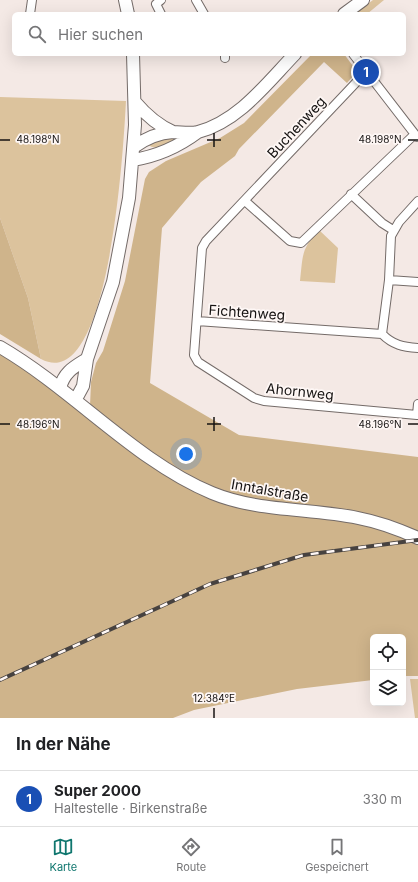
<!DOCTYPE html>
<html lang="de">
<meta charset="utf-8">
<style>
:root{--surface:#fff;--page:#f6f6f6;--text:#202124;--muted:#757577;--line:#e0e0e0;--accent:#0f766e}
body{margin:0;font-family:Inter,sans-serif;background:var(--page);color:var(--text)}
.controls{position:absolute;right:12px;bottom:12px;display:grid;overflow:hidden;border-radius:6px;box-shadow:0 4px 16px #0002}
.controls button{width:36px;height:36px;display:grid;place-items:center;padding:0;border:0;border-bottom:1px solid var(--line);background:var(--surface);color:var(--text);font:20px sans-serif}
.you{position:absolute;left:186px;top:454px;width:14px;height:14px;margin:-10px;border:3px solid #fff;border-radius:50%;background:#1a73e8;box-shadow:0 0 0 6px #1a73e833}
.badge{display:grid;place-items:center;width:26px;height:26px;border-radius:50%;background:var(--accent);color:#fff;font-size:13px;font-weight:700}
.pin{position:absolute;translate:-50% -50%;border:2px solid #fff;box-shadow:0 1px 4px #0006}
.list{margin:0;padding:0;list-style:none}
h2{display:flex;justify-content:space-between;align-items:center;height:52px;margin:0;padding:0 16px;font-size:17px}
h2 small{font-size:13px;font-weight:400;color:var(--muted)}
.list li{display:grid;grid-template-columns:26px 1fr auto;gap:12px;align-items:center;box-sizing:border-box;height:56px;padding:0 16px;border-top:1px solid var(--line)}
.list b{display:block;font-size:15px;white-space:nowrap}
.list p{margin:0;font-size:13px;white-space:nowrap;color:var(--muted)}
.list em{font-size:13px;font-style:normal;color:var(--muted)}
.icon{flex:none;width:22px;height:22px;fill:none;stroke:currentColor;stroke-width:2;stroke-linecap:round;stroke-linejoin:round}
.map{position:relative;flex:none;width:418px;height:718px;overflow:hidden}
.search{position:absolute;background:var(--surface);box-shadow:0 4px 16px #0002;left:12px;right:12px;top:12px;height:44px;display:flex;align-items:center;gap:10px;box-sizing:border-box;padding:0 14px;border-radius:6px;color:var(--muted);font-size:15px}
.sheet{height:108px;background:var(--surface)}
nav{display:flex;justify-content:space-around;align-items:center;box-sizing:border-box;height:56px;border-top:1px solid var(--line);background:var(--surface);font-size:11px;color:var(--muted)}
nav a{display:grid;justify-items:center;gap:2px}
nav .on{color:var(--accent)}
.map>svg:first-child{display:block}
.green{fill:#dcc39d}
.forest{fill:#cfb48b}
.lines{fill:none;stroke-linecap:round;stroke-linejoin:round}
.street-casing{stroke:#746b68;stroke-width:10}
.secondary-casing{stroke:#746b68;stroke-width:14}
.street{stroke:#fff;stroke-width:8}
.secondary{stroke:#fff;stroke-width:12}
.rail-casing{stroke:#474240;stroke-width:4}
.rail{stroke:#fef7f5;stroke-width:2.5;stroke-dasharray:8;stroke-linecap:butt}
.ticks{fill:none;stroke:#161312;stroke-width:1.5}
.labels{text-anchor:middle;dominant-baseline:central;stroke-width:3.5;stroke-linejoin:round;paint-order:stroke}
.street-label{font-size:14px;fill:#161312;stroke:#fef7f5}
.ticks-label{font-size:10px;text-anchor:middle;fill:#161312;stroke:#fef7f5;stroke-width:3.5;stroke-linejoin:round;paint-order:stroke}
</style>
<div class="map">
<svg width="418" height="718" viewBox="0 0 418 718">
<rect width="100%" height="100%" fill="#f4e9e5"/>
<!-- green -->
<path class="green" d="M373,0h11l-17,14h-13z
M0,97l126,4c-2,37 -15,296 -85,258l-13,-61 -28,-80z
M183,137c-11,5 -26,16 -36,7l19,-6z
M319,230l19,18 -3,35 -35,-2c3,-26 1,-32 19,-51z
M410,679h8v39h-3z"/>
<!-- forest -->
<path class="forest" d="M312,54h32l12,16 -2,5 -7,8 -23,-21 -85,87 -4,7 -34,26 -39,46 -12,155 89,52 179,22v76l-127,-27 -63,-11 -58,-27 -80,-62 1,-24 5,-19 7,-12 22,-70 20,-102 4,-7 17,-11 54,-23 24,-15z
M0,218l28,80 13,61 -41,-25z
M0,353l13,8 152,112 33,18 179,35 41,16v134h-15v-39h-30v43l-76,9 -103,21 -21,8h-173z"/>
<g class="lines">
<defs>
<path id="street" d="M196,0l8,14
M30,14l2,-14
M161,14l-5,-10 5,-4
M225,54v4
M353,54l64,83
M366,72l-160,169 -4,7 -8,107 4,7 56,36 10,3 153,14 1,-11
M351,194l31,29 11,7
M245,201l45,40 11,2 113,-108
M389,280l29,2
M197,321l185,13
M382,334l7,-54 2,-44 8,-14 19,-21
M382,334c11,11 21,13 36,14"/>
<path id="secondary" d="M125,0l3,14
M344,14l19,-14
M135,102c11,13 22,23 38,30
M134,147c12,-9 23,-14 39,-15 8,0 16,2 25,0 41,-11 69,-49 97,-78
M133,160c25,-4 45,-13 65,-28
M0,347c74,43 135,114 212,146 46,19 98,15 146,25 21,4 40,11 60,20
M60,388c4,-16 14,-21 27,-29
M76,399l7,-13 4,-27 26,-77 16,-84 6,-73 -2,-71"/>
</defs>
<!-- street casing -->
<use href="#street" class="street-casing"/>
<!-- secondary casing -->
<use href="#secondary" class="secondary-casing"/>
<!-- street -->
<use href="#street" class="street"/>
<!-- secondary -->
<use href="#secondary" class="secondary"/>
<defs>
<path id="rail" d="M0,680l210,-96 94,-29 114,-15"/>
</defs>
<!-- rail casing -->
<use href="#rail" class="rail-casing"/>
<!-- rail -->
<use href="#rail" class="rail"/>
</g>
<!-- ticks -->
<path class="ticks" d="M214,133v14M0,140h10M207,140h14M408,140h10M214,417v14M0,424h10M207,424h14M408,424h10M214,708v10"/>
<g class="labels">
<!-- street labels -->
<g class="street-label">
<text transform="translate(296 127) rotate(-47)">Buchenweg</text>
<text transform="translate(247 312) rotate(4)">Fichtenweg</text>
<text transform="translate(300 391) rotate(6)">Ahornweg</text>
<text transform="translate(270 490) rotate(10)">Inntalstraße</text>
</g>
</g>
<g class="ticks-label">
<text x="38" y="143">48.198°N</text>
<text x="380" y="143">48.198°N</text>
<text x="38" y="428">48.196°N</text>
<text x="380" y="428">48.196°N</text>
<text x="214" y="702">12.384°E</text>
</g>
</svg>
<div class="controls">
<button><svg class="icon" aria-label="locate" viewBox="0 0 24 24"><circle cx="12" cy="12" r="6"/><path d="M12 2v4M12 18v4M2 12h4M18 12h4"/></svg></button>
<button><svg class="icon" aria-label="layers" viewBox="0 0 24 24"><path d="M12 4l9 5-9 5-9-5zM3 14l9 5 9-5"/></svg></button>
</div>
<div class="you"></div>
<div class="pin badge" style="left:366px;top:72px;background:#1a4fb4">1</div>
<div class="search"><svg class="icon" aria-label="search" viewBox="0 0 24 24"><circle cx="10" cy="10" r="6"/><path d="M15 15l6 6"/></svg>Hier suchen</div>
</div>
<section class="sheet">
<h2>In der Nähe<small></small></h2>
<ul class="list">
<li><span class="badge" style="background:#1a4fb4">1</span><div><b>Super 2000</b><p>Haltestelle · Birkenstraße</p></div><em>330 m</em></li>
</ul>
</section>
<nav>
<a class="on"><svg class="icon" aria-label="map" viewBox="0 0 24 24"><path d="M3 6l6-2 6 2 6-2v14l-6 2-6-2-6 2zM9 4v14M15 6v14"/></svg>Karte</a>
<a><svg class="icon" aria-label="directions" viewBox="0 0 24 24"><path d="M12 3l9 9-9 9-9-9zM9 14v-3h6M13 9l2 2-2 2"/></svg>Route</a>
<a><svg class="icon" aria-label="saved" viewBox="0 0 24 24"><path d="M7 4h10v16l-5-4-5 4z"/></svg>Gespeichert</a>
</nav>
